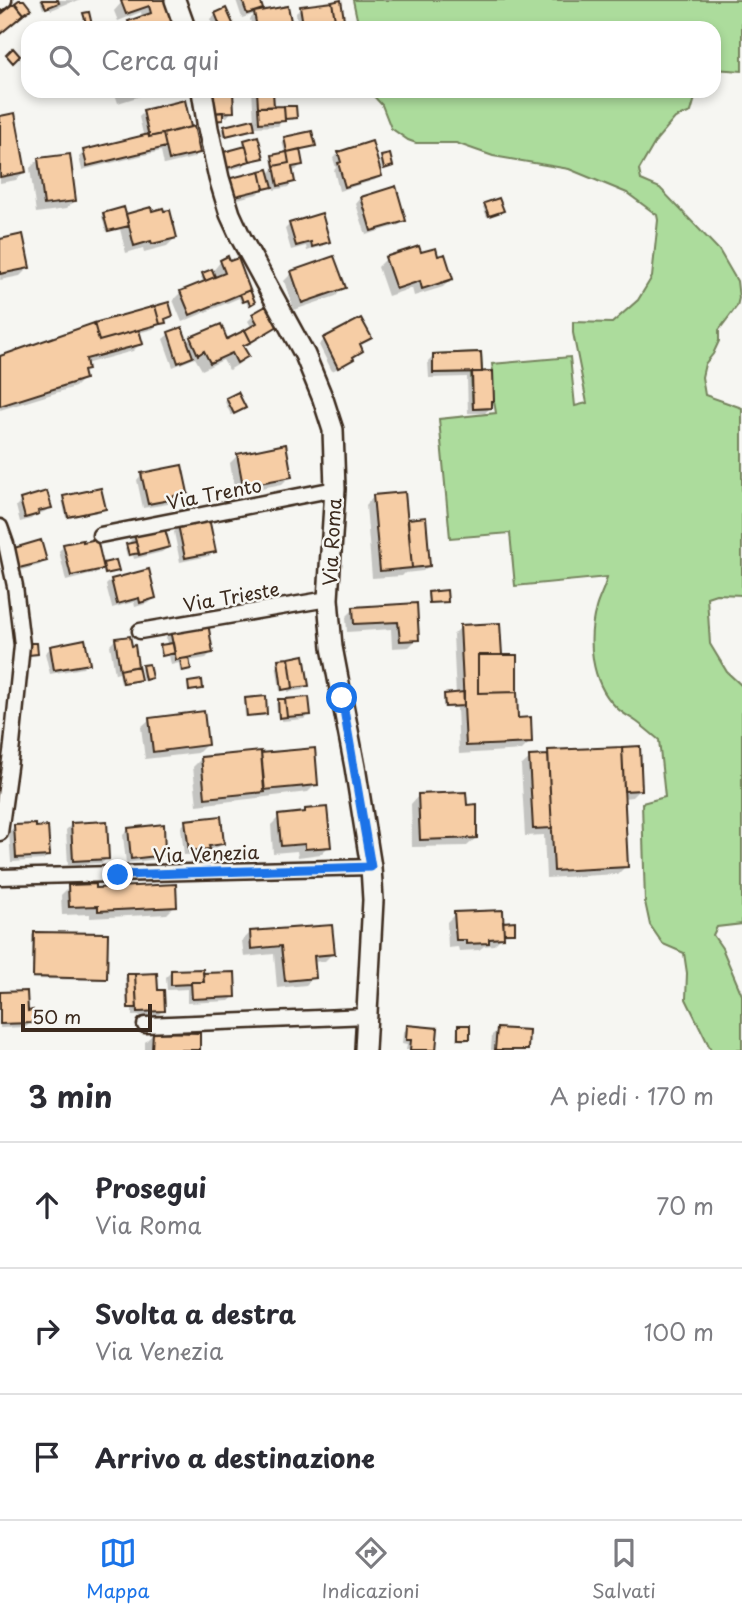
<!DOCTYPE html>
<html lang="it">
<meta charset="utf-8">
<style>
:root{--surface:#fff;--page:#f2f2f3;--text:#2b2b33;--muted:#7c7c81;--line:#e1e1e2;--accent:#1a73e8}
body{margin:0;font-family:"Playpen Sans",sans-serif;background:var(--page);color:var(--text)}
.scale{position:absolute;left:21px;bottom:18px;width:131px;box-sizing:border-box;padding-left:7px;border:4px solid #3b2a1e;border-top:0;font-size:19px;line-height:24px;white-space:nowrap;color:#3b2a1e;-webkit-text-stroke:5px #f6f6f2;paint-order:stroke}
.stop{position:absolute;width:21px;height:21px;margin:-16px;border:5px solid #1a73e8;border-radius:50%;background:#fff}
.stop.end{background:#1a73e8;border-color:#fff;box-shadow:0 2px 7px #0008}
.list{margin:0;padding:0;list-style:none}
h2{display:flex;justify-content:space-between;align-items:center;height:91px;margin:0;padding:0 28px;font-size:30px}
h2 small{font-size:23px;font-weight:400;color:var(--muted)}
.list li{display:grid;grid-template-columns:46px 1fr auto;gap:21px;align-items:center;box-sizing:border-box;height:126px;padding:0 28px;border-top:2px solid var(--line)}
.list b{display:block;font-size:26px;white-space:nowrap}
.list p{margin:0;font-size:23px;white-space:nowrap;color:var(--muted)}
.list em{font-size:23px;font-style:normal;color:var(--muted)}
.icon{flex:none;width:38px;height:38px;fill:none;stroke:currentColor;stroke-width:2;stroke-linecap:round;stroke-linejoin:round}
.map{position:relative;flex:none;width:742px;height:1050px;overflow:hidden}
.search{position:absolute;background:var(--surface);box-shadow:0 4px 10px #0003;left:21px;right:21px;top:21px;height:77px;display:flex;align-items:center;gap:18px;box-sizing:border-box;padding:0 24px;border-radius:21px;color:var(--muted);font-size:26px}
.sheet{height:469px;background:var(--surface)}
nav{display:flex;justify-content:space-around;align-items:center;box-sizing:border-box;height:98px;border-top:2px solid var(--line);background:var(--surface);font-size:19px;color:var(--muted)}
nav a{display:grid;justify-items:center;gap:4px}
nav .on{color:var(--accent)}
.map>svg:first-child{display:block}
.green{fill:#acdc9c;stroke:#74835d;stroke-width:2}
.shadow{fill:#0003}
.building{fill:#f6cda5;stroke:#3b2a1e;stroke-width:2}
.lines{fill:none;stroke-linecap:round;stroke-linejoin:round}
.minor-casing{stroke:#3b2a1e;stroke-width:19}
.secondary-casing{stroke:#3b2a1e;stroke-width:24}
.minor{stroke:#f6f6f2;stroke-width:14}
.secondary{stroke:#f6f6f2;stroke-width:19}
.route{stroke:#1a73e8;stroke-width:9}
.labels{text-anchor:middle;dominant-baseline:central;stroke-width:5;stroke-linejoin:round;paint-order:stroke}
.street-label{font-size:19px;fill:#3b2a1e;stroke:#f6f6f2}
</style>
<div class="map">
<svg width="742" height="1050" viewBox="0 0 742 1050">
<rect width="100%" height="100%" fill="#f6f6f2"/>
<filter id="ink" filterUnits="userSpaceOnUse"><feTurbulence type="fractalNoise" baseFrequency=".0143" numOctaves="2"/><feDisplacementMap in="SourceGraphic" scale="14" xChannelSelector="R" yChannelSelector="G"/><feConvolveMatrix kernelMatrix="1 2 1 2 8 2 1 2 1" color-interpolation-filters="sRGB"/></filter>
<g filter="url(#ink)">
<!-- green -->
<path class="green" d="M353,0h389v71l-28,-2v-41h-355z
M369,91h328l-6,21 -16,6 -18,21 -18,31 2,10 19,8 59,62 18,31 2,17 -2,8 -18,24v11l-6,13 -8,10 -3,13 3,18 37,13v187l-26,-1 -9,3 3,47 17,28 15,14v238l-25,3 -4,8 9,13 20,47v55h-31l-25,-51 1,-26 -3,-20 -21,-9 -13,-19 -5,-23 -3,-99 23,-6 -6,-57c-7,-6 -14,-12 -22,-18 -7,-5 -16,-9 -22,-16 -24,-24 -28,-66 -19,-98 3,-11 9,-20 11,-31l-92,9 -5,-53 -60,5 -11,-119 57,-6 -2,-12h-2v7l-19,1 -2,-37 -38,1v-19l48,-2 1,20 11,-1 -1,-7 78,-7 5,49 12,-3 -14,-70v-11l39,1 26,-23 14,-23 6,-57 -1,-5 -30,-22 -58,-24 -76,-13 -37,-13h-40l-8,-3 -17,-12 -9,-23z"/>
<!-- shadow -->
<path class="shadow" d="M40,0h41l-6,2 -1,-1 -23,9 -1,-4 -7,3z
M128,0h37l9,28h-50l5,-6 13,-4 -1,-6 -23,9 -4,-10 8,-9z
M236,0h22l3,8 -6,6 -13,4z
M301,8l41,10 -2,2 -9,2 -4,3 -29,3 -2,-15z
M216,14l17,14h-19l-3,-9z
M255,14l35,12 -2,2h-36l-2,-9z
M114,91h36l-3,3 -29,9z
M231,91l1,20 -5,6h-6l-2,5h-9z
M252,91h20l1,18 22,-2v11l-2,2h-10l-5,6 -25,1 -2,4 -27,6 -1,-7 2,-2 29,-7z
M184,102l14,51 -5,5 -29,7 -3,-14 -79,19 -3,-13 5,-5 60,-14 -5,-21 5,-5z
M0,117l24,55 -8,8 -16,3z
M284,138l30,8 -2,2 -14,2 3,15 -5,5 -5,1 2,10 -5,6 -14,3 -1,-5 -4,4 -9,2 -3,3 -31,8 -4,-16 46,-11 5,-6 -2,-10 2,-2 12,-3 -3,-13z
M245,141l17,16 -13,5v-2l-6,6 -24,7 25,-25 -1,-5z
M339,153l41,22 -5,5 -36,11 -5,-21 2,-2 -3,-10z
M382,158l10,8 -3,2 -7,2 -2,-10z
M38,160l37,41 -9,8 -30,4 -6,-45z
M361,198l44,22 -6,5 -33,10 -10,-31z
M485,205l17,6 -15,6 -4,-10z
M104,214l21,3 2,-2 48,23 -8,8 -23,6 -1,-4 -17,5 -6,-24 -14,3 -4,-16z
M290,224l38,17 -5,5 -16,5 -1,-5 -15,4 -6,-21z
M0,240l28,28 -8,8 -20,4z
M420,255l31,24 -8,8 -29,9 -2,-8 -24,8 -10,-29 8,-8z
M221,261l30,43 -3,2 -2,-5 -5,2 -2,-5 -57,24 -9,-22 8,-8 23,-9 -3,-6 12,-6z
M292,273l52,14 -8,9 -42,14 -10,-29z
M171,316l-8,4 1,2 -2,2 -6,2 -3,3 -15,4 3,10 -8,8 -48,13 1,5 -5,5 2,5 -8,8 -75,23v-52z
M253,316l22,10 -5,5 -28,17 5,8 -8,8 -10,6 -6,-10 -21,10 -7,-12 -22,9 -10,-28 6,-5 17,9 5,-5 35,4 26,-14 -4,-7z
M361,321l8,16 -11,9 3,5 -5,5 -9,8 -15,7 -13,-26 5,-5z
M433,356l47,18 10,34 -5,5h-17l-1,-36 -38,1 -1,-17z
M227,400l14,10 -10,5 -6,-13z
M238,455l52,21 -8,8 -47,9 -5,-30z
M142,474l44,18 -5,6 -9,1 -4,5 -25,4 -6,-28z
M374,496l32,25 18,-2 4,47 -5,5 -18,2 -3,3 -30,2 -6,-73z
M64,497l40,11 -2,3 -36,7 -4,-19z
M21,501l29,6 -6,5 -8,3 -5,4 -11,3 -4,-16z
M179,526l35,25 -5,5 -29,6 -6,-30z
M135,536l33,11 -6,5 -28,7 -1,-4 -6,1 -2,-8 6,-3 -1,-4z
M64,546l38,21 2,-2 13,5 -2,2 -11,3 -2,-7 -5,5 -31,8 -7,-30z
M15,549l30,11 -5,5 -26,7 -5,-17z
M111,580l43,18 -5,5 -14,4 -1,-5 -22,6 -6,-23z
M429,593l17,8 -2,2 -16,1 -1,-9z
M415,605l2,34 -8,8 -17,1 -1,-19 -44,3 -1,-15 8,-8z
M461,627l39,29 17,63 13,23 -8,8 -63,4 -2,-46h-14v-11l2,-2h11l-3,-60z
M171,632l40,21 -5,5 -18,3 2,8 -3,2 -7,1 -1,-9 -8,2 -2,-10 -9,2 -1,-8 2,-2 6,-2 -1,-8z
M115,640l24,39 -2,2 -16,3 -2,-11 -4,1 -5,-29z
M51,648l37,15 -5,5 -33,6 -5,-21z
M278,661l29,24 -5,5 -14,2v-3l-8,2 -4,-28z
M143,667l8,11 -3,2 -5,1 -2,-12z
M246,699l19,15 -2,2 -18,1 -1,-15z
M279,701l30,13 -5,5 -22,2v-3l-4,1 -2,-16z
M150,719l56,26 -8,8 -53,6 -4,-32z
M549,752l91,37 -8,8 -9,1 3,68 -8,8 -72,4 -2,-43 -19,1 -4,-70 9,-8 14,-1z
M201,759l115,25 -8,8 -111,13 -4,-38z
M419,795l46,12 11,31 -9,8 -55,1 -1,-43z
M306,811l23,35 -8,8 -23,3 -1,-6 -24,2 -2,-28 8,-8 23,-3z
M186,822l36,21 -5,5 -10,2 -4,4 -19,1 -3,-28z
M71,825l36,33 -5,5 -34,2 -2,-35z
M14,827l34,28 -5,5 -32,2 -2,-30z
M128,830l35,24 -5,5 -32,4 -3,-28z
M69,887l106,19 -8,8 -77,4v-4l-28,1 -1,-20z
M455,914l47,10 11,8 -2,2 -9,1v2l-8,8 -10,1 -5,4 -20,1 -1,-4 -10,1 -1,-26z
M251,932l82,21 -8,8 -12,1 1,15 -8,8 -29,3 -3,-34 -30,3 -2,-16z
M34,933l71,45 -2,2 -71,-1v-44z
M171,972l30,3 34,21 -6,5 -42,2v-14l-20,1 -1,-13z
M128,976l28,16 7,18 -5,5 -26,1v-7h-5l-2,-31z
M0,994l27,18 4,10 -5,5 -26,1z
M408,1027l26,23h-28l1,-5 -5,-1 1,-11z
M459,1027l9,11 -2,3 -10,-1 1,-11z
M498,1030l28,20h-35l1,-15z
M154,1033l44,17h-53v-8z"/>
<!-- building -->
<path class="building" d="M19,0h5l7,9 -7,5 -9,-11z
M42,0h16l1,3 -13,5z
M123,0h44l9,28h-45l-3,-7 23,-8 -2,-7 -23,8 -5,-13z
M242,0h18l3,9 -16,5z
M341,0l3,19 -9,1 -3,-18z
M332,2l3,18 -32,5 -3,-19z
M15,3l9,11 -24,20v-19z
M288,6l4,20 -8,2h-27l-3,-16z
M226,8l9,20h-14l-6,-15z
M89,12l3,13 -5,1 -4,-13z
M13,48l7,8 -7,7 -7,-8z
M208,91h25l1,21 -25,1z
M257,91h16l1,16h-16z
M185,100l6,27 -42,10 -6,-27z
M284,106h12l1,12 -12,1z
M284,106l1,15 -26,2 -1,-16z
M223,112v8l-11,1v-8z
M15,113l11,59 -26,5v-61z
M253,119l2,10 -29,7 -2,-10z
M194,126l6,27 -31,7 -6,-26z
M312,131l4,15 -29,6 -3,-15z
M149,134v3l14,-3 3,13 -79,19 -4,-16z
M258,136l6,22 -14,3 -6,-21z
M372,141l10,35 -37,11 -7,-24 3,-1 -3,-10z
M246,146l4,15 -26,8 -4,-16z
M300,149l3,16 -11,2 3,15 -17,4 -4,-20 15,-3 -2,-11z
M287,152l2,11 -15,3 -2,-11z
M70,154l6,47 -32,4 -6,-47z
M390,154l3,12 -9,3 -3,-13z
M268,169l5,18 -9,2 -4,-18z
M260,171l4,18 -33,8 -4,-18z
M396,186l10,35 -35,10 -10,-34z
M499,198l5,13 -15,5 -5,-13z
M124,207l5,19 -21,5 -5,-18z
M151,207l1,4 11,-3 1,3 6,-1 7,28 -25,6 -1,-3 -17,5 -8,-32z
M322,213l8,29 -18,5 -1,-5 -15,4 -7,-23z
M23,234l7,34 -30,6v-35z
M419,246l2,6 15,-4 2,8 7,-2 8,25 -31,10 -2,-8 -24,8 -11,-32z
M228,256l2,5 8,-3 12,32 -60,25 -10,-24 45,-18 -5,-13z
M334,256l12,32 -44,15 -11,-32z
M212,269l3,8 -10,4 -3,-8z
M250,290l5,12 -5,3 -2,-5 -5,2 -3,-8z
M169,302l4,14 -8,3 1,4 -6,1 -5,-18z
M155,306l5,18 -61,17 -5,-18z
M266,306l12,20 -27,16 -6,-12 12,-7 -5,-9z
M361,318l11,20 -12,6 3,7 -10,6 1,2 -16,9 -15,-30z
M94,323l5,18 40,-11 4,14 -57,15 2,11 -5,1 2,8 -85,27v-50z
M221,324l6,15 18,-9 6,12 -8,4 6,10 -12,7 -5,-10 -22,10 -6,-12 -6,4 -8,-18z
M182,327l11,30 -15,6 -10,-31z
M481,352l1,20 -49,1v-19z
M493,371l1,30h-2v7l-19,1 -1,-37z
M238,392l8,16 -12,6 -8,-16z
M286,444l6,33 -49,9 -6,-32z
M182,465l6,28 -14,3 1,3 -27,5 -7,-31z
M101,488l5,21 -38,8 -5,-21z
M47,491l5,17 -14,3 1,3 -14,4 -5,-19z
M405,492l7,76 -32,3 -7,-76z
M426,517l4,49 -18,2 -4,-49z
M209,518l7,34 -31,6 -7,-33z
M164,526l6,21 -31,8 -5,-21z
M97,539l7,30 -33,7 -8,-32 20,-4v2z
M41,540l6,21 -28,7 -5,-20z
M136,542l3,11 -10,2 -3,-11z
M116,560l3,11 -14,3 -2,-11z
M149,569l7,29 -16,5 -1,-5 -22,6 -6,-25z
M447,590l1,12 -19,1 -1,-11z
M417,603l2,37 -19,1 -2,-19 -44,2 -1,-17z
M208,623l5,30 -37,7 -6,-30z
M500,623l2,32h-24v38l39,-1 1,26 13,-1 1,26 -66,3 -6,-121z
M130,636l2,10 3,-1 3,21 -18,4 -5,-32z
M85,639l5,25 -36,6 -4,-24z
M28,643h9l1,11 -9,1z
M173,643l2,10 -13,3 -2,-11z
M304,655l5,31 -16,2 -4,-30z
M478,655h39v37l-39,1z
M189,658l2,11 -9,2 -2,-12z
M289,658l4,30 -11,2 -4,-31z
M149,664l3,14 -7,2 -3,-15z
M138,666l3,14 -18,3 -3,-13z
M202,680l1,9 -14,2 -1,-9z
M464,692v14l-19,1 -1,-13z
M266,696l1,18 -20,2 -2,-18z
M309,697l2,18 -24,2 -2,-18z
M278,699h7l2,18 -8,1z
M204,711l4,34 -55,7 -4,-34z
M640,746l2,44 -18,1 -2,-44z
M622,747l6,120 -74,4 -6,-121z
M315,748l3,37 -54,5 -3,-37z
M261,751l4,41 -60,6 -4,-41z
M548,755l4,73 -19,1 -4,-73z
M466,792l1,13 10,-1v34l-57,2 -2,-46z
M327,807l4,40 -26,2v-5l-24,2 -3,-31 27,-3v-3z
M221,816l3,28 -15,2 1,3 -21,2 -4,-31z
M107,821l2,38 -36,2 -2,-38z
M36,824v3l12,-1 2,30 -34,2 -2,-33z
M164,824l1,31 -34,4 -3,-31z
M96,884v4l80,-4 1,23 -79,4v-5l-29,1 -1,-22z
M503,910l1,28 -15,1v4l-23,1v-4h-10l-2,-28z
M515,921v12h-11l-1,-11z
M332,925l3,29 -21,2 2,22 -31,3 -4,-35 -30,3 -1,-18z
M34,932l74,1 -1,46 -74,-2z
M203,969l1,13h-13v2l-20,1v-15z
M235,972l1,25 -44,2 -1,-17h13l-1,-9z
M157,973l1,17h6l1,21 -28,1 -2,-38z
M127,974h8l2,34h-9z
M27,991l1,20 5,-1v13l-33,1v-32z
M407,1025l31,3 -2,22h-26l1,-10h-5z
M458,1025h12v14h-12z
M497,1028l32,2 -1,20h-33z
M153,1032l47,1v17h-48z"/>
<g class="lines">
<defs>
<path id="minor" d="M0,3l4,-3
M0,527l6,17 9,42 7,59 -10,100 -12,88
M100,535l235,-46
M140,631l188,-32
M0,877l371,-10
M145,1025l223,-9"/>
<path id="secondary" d="M175,0l10,28
M202,91l6,37 11,50 11,36 11,24 64,117 18,44 10,31 2,59 -7,110 4,48 23,120 16,100 2,33 -8,150"/>
</defs>
<!-- minor casing -->
<use href="#minor" class="minor-casing"/>
<!-- secondary casing -->
<use href="#secondary" class="secondary-casing"/>
<!-- minor -->
<use href="#minor" class="minor"/>
<!-- secondary -->
<use href="#secondary" class="secondary"/>
</g>
</g>
<g class="lines" filter="url(#ink)">
<!-- route -->
<path class="route" d="M118,875l253,-8 -29,-169"/>
</g>
<g class="labels">
<!-- street labels -->
<g class="street-label">
<text transform="translate(214 493) rotate(-11)">Via Trento</text>
<text transform="translate(331 542) rotate(-87)">Via Roma</text>
<text transform="translate(231 596) rotate(-10)">Via Trieste</text>
<text transform="translate(206 853) rotate(-2)">Via Venezia</text>
</g>
</g>
</svg>
<div class="scale">50 m</div>
<div class="stop" style="left:342px;top:698px"></div>
<div class="stop end" style="left:118px;top:875px"></div>
<div class="search"><svg class="icon" aria-label="search" viewBox="0 0 24 24"><circle cx="10" cy="10" r="6"/><path d="M15 15l6 6"/></svg>Cerca qui</div>
</div>
<section class="sheet">
<h2>3 min<small>A piedi · 170 m</small></h2>
<ul class="list">
<li><svg class="icon" aria-label="ahead" viewBox="0 0 24 24"><path d="M12 20V5M6 11l6-6 6 6"/></svg><div><b>Prosegui</b><p>Via Roma</p></div><em>70 m</em></li>
<li><svg class="icon" aria-label="right" viewBox="0 0 24 24"><path d="M7 20v-9h11M14 6l5 5-5 5"/></svg><div><b>Svolta a destra</b><p>Via Venezia</p></div><em>100 m</em></li>
<li><svg class="icon" aria-label="arrive" viewBox="0 0 24 24"><path d="M6 21V4h12l-3 4 3 4H6"/></svg><div><b>Arrivo a destinazione</b></div></li>
</ul>
</section>
<nav>
<a class="on"><svg class="icon" aria-label="map" viewBox="0 0 24 24"><path d="M3 6l6-2 6 2 6-2v14l-6 2-6-2-6 2zM9 4v14M15 6v14"/></svg>Mappa</a>
<a><svg class="icon" aria-label="directions" viewBox="0 0 24 24"><path d="M12 3l9 9-9 9-9-9zM9 14v-3h6M13 9l2 2-2 2"/></svg>Indicazioni</a>
<a><svg class="icon" aria-label="saved" viewBox="0 0 24 24"><path d="M7 4h10v16l-5-4-5 4z"/></svg>Salvati</a>
</nav>
